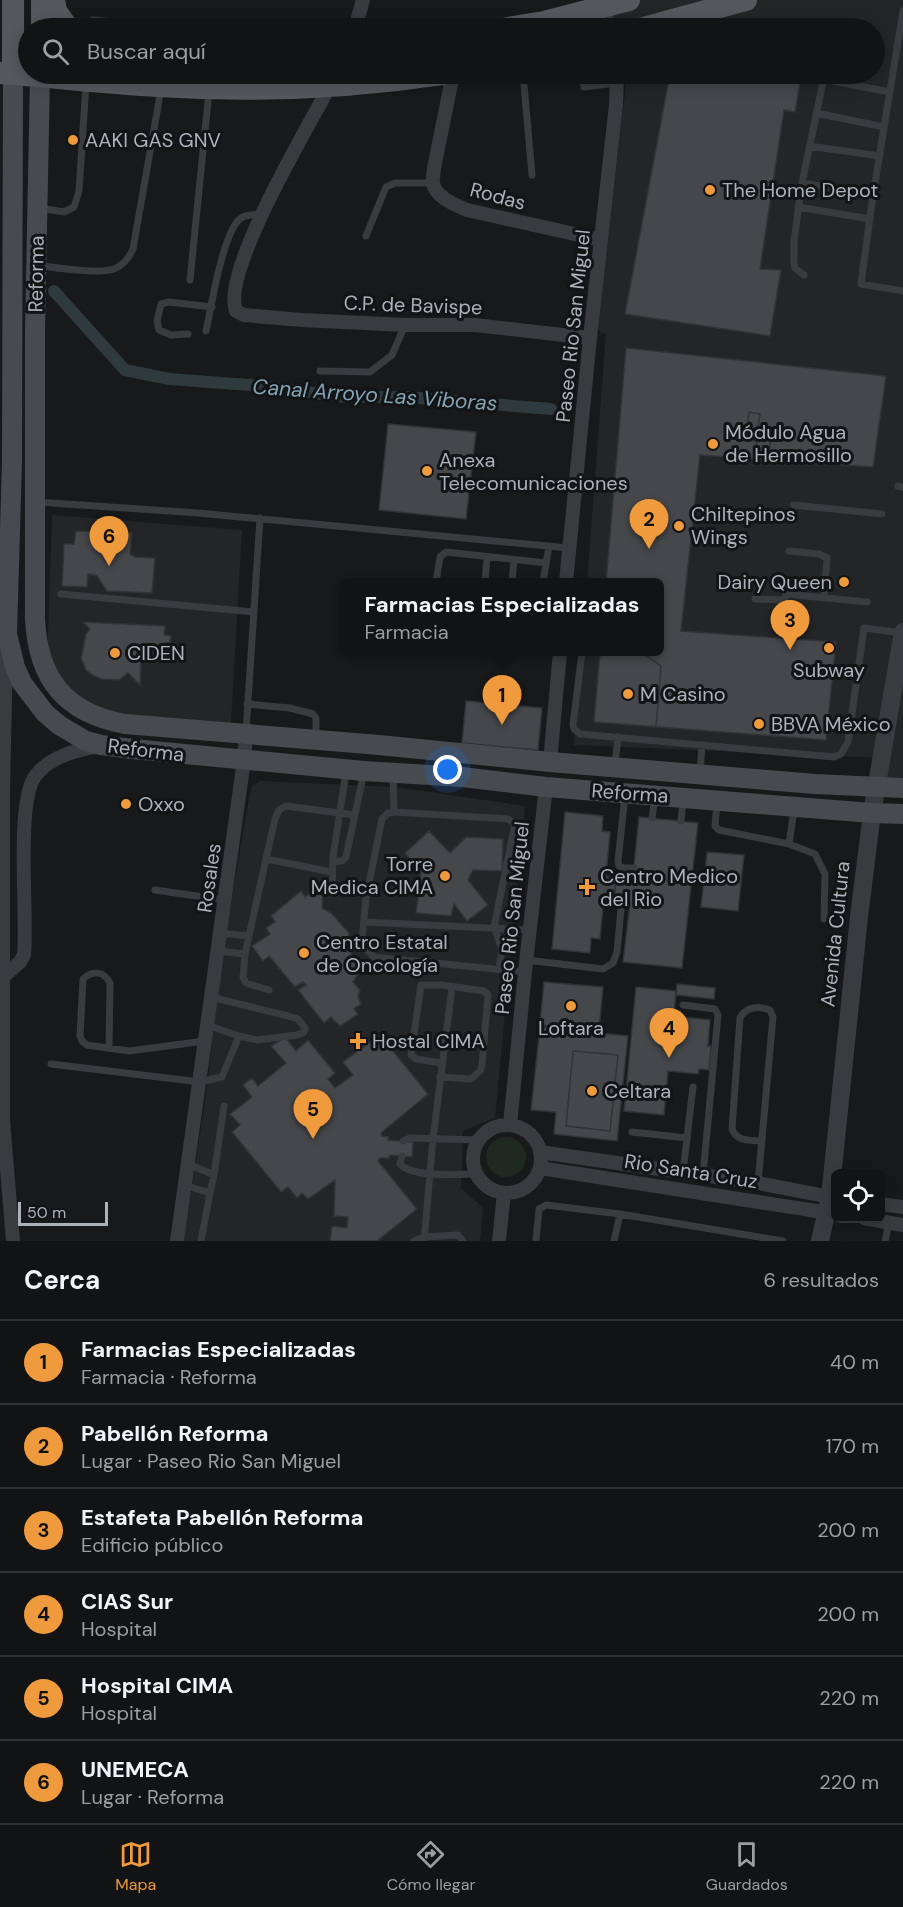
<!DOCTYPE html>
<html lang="es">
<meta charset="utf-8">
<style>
:root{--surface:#121314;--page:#1f2022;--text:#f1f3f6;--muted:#9c9ea0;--line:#313234;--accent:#ef9a3c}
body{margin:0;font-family:"DM Sans",sans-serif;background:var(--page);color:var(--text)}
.controls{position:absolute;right:18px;bottom:18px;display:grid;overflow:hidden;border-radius:9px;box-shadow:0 3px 15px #0003}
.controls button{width:54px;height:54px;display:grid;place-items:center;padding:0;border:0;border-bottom:2px solid var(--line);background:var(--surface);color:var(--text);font:30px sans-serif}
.scale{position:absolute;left:18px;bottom:15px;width:90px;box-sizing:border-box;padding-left:6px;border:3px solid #abb2ba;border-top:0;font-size:16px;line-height:21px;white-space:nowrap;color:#abb2ba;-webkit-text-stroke:4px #131416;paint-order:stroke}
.you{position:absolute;left:448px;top:770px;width:21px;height:21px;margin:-15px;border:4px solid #fff;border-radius:50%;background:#1a73e8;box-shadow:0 0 0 9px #1a73e833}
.badge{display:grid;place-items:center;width:39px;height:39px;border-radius:50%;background:var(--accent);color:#111;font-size:20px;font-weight:700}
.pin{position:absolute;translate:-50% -50px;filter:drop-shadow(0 2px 3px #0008)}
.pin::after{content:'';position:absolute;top:32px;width:21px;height:18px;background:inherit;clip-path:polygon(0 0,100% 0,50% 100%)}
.popup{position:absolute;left:340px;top:578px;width:324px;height:78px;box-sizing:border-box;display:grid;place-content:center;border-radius:9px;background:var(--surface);filter:drop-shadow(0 2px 4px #0005);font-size:20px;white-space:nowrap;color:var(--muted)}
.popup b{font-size:22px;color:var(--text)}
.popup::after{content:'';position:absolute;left:50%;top:100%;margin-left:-12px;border:12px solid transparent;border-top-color:var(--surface)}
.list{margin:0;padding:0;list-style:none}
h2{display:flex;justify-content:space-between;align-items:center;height:78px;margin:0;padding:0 24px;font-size:26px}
h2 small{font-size:20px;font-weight:400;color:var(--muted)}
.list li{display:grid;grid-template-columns:39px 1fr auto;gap:18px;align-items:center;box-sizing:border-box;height:84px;padding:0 24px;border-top:2px solid var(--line)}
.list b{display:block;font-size:22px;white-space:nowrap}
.list p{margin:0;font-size:20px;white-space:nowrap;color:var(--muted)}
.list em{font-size:20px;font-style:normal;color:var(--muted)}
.icon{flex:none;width:33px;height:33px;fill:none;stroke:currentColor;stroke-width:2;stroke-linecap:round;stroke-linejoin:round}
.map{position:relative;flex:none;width:903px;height:1241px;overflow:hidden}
.search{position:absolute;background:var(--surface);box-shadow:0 3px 15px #0003;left:18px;right:18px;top:18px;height:66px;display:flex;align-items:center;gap:15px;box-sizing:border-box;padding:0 21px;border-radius:33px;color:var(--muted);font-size:22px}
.sheet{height:582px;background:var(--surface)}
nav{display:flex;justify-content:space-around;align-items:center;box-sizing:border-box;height:84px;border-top:2px solid var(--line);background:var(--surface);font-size:16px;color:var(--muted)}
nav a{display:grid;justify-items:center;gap:3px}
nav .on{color:var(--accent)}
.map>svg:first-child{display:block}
.built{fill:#242527}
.green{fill:#202920}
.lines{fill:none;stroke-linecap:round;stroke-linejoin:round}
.canal{stroke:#2e3a3e;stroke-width:12}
.building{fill:#45474a;stroke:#323336;stroke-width:1.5}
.service{stroke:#393b3f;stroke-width:7}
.minor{stroke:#393b3f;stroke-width:14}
.tertiary{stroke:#393b3f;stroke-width:18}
.secondary{stroke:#474a4f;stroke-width:20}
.primary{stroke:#55595e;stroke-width:22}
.poi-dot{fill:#ef9a3c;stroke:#131416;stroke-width:2}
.labels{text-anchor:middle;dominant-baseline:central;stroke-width:6;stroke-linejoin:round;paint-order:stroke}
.poi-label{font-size:20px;fill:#abb2ba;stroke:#131416;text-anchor:start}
.street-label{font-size:20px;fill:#abb2ba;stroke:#131416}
.water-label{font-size:21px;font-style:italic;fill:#83a4b4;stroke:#131416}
</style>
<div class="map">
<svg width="903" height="1241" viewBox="0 0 903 1241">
<rect width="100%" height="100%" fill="#18191a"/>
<!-- built -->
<path class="built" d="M608,0h295v778h-22l3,-20 -310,-13 7,-93h79v-70h-73l19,-248 -5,-1 -4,-5 29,-243 -2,-11h250v-46h-260z
M52,515l190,15 -11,193 -125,-9 -23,-9 -36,-42z
M260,781l135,6 130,19 -30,312 -32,13 -2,57 22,20 -3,33h-296l23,-154 14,-123 28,-166 3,-12z"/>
<!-- green -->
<path class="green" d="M486 1157a20 20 0 1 1 40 0a20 20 0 1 1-40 0Z"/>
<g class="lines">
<!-- canal -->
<path class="canal" d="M54,291l71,79 44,9 93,7 83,11h62l144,12"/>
</g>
<!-- building -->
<path class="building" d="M670,74h79l51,9 -5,29 -11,-2 -24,159 21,1 -11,66 -145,-22z
M626,348l260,28 -13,91 -173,-12 -19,176 155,11 -10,98 -232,-18 6,-70h60v-70h-54z
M749,412l11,2 -2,15 14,2 -4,29 -13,-1 2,-18 -12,-1z
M388,424l88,8 -10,87 -87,-9z
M76,531l56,2 -2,21 5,3 20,1 -3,35 -45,-2 -10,-15 -9,-2 -1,13 -25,-1 2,-42h10z
M83,622l82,4 -1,9 7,1 -1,7h-5l-1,5 -15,-1 -2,16 -6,-1 -1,23 -12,-12 -9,7 -18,-1 -10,-5 -5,-4 -5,-12 5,-24 4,-5z
M600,652l44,2 17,12 -5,61 -62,-5z
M466,701l76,7 -4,42 -76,-7z
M565,812l38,4 -1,15 8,1 -4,44 10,1 -2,20 -10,-1 -4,43 -9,-1 -1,15 -38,-4z
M639,817l59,6 -16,145 -59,-6 7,-59 -16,-2 3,-28 16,2z
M429,831l21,22 16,-16 37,2 -1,32 -29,-1 -5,10 20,25 -21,16 -13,-17 -3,12 -35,-3 5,-40 -16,-20z
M707,852l37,3 -6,56 -37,-4z
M324,882l-2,26 9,5 18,20 -1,16 12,17 -5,6 3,2 -5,8 7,8 -2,6 3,8 -7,5 4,5 -18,12 -9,-9 -7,6 -26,-33 8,-5 -3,-3 -8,5 -26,-31 -6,5 -11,-15 18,-12 -4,-6 9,-6 -4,-6 30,-25 4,6z
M544,982l59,5 -4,44 -59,-6z
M677,984l38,4 -1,11 -38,-4z
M636,987l40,4 -2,25 36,4 -2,26h3l-2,24 -10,-1 -1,5 -30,-3 -4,44 -40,-4z
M540,1027l88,9 -11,105 -63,-7 2,-22 -25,-2z
M380,1035l48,59 -47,39 1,3 7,1 -1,3 25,2 -1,15 -22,-2 -1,3h-9l-2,3 39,48 -40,32h-47l2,-15 15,2 1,-11 -14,-1 1,-36 -27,19 -6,-6 -5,5 -9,-11 -7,5 -49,-60 8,-7 -10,-11 22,-17 -9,-12 9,-7 6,8 28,-23 -15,-17 14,-9 11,14 12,-11 27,33 -7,6 7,9 18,-13 -10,-13z
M573,1051l45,4 -8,76 -44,-5z"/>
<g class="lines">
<!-- service -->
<path class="service" d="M903,11l-30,184 -12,89 42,7
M93,20l42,4 9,4
M523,74l9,101
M581,74l3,13 33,-4
M816,113l68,14
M809,146l71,10
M802,183l71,12
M798,207l72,12
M40,208l24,4 10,-5 5,-16 7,-107
M366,236l20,-49 9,-4h37
M38,265c16,3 62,9 76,4 10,-4 15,-11 19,-20l28,-160
M804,275l-9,-7 -1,-5v-22l8,-58 21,-101 5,-2 62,12
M190,280l19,-189
M206,331c5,-23 17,-99 34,-112 5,-5 16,-4 23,-5
M188,334l-17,1 -12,-5 -2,-9 4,-17 8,-2 43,5
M320,371l50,1 22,-17 13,-30
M898,486l5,1
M37,502l161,11 371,35
M794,505l88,9
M789,551l30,3 8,4 -3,39
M436,582l4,-25 6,-5 100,11
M485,582l2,-25
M512,582l2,-22
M543,582l6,-36
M61,594l193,18
M785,594l82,8
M755,599l30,1
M582,652l-9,73 1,4 6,5 254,23 7,-3 7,-12 16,-114 38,5
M247,704l43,4 23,6 3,4v19
M246,732l14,-214
M615,765l3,-28
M700,773l2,-28
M393,775l1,37
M625,795l-7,66 1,5 5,2h10
M717,802l-2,24 4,4 70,14 5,-34
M652,818l3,-21
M681,821l2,-21
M789,844l26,10 10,20 -1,45
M266,859l66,13
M333,862l9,-1 4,-4 18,-85
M155,890l70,10
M332,894l1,-37 13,-85
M364,922l166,8
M221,933l28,3
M218,951l27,3
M526,960l77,9 10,-6 4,-11 4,-43
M499,969l3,-20 -8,-22 21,-103 -7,-5 -114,-7 -6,1 -6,6 -16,79 -4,42 4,9 8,8 151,15
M269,990l-23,-7 -3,-6 2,-23 21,-95 9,-40 4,-9 7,-4 69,9
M683,1005l32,4 3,6 -15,160
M207,1025l32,11 18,4 40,-5 7,-3 1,-4 -7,-9 -10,-3 -77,-19
M109,1048l1,-65c-6,-12 -17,-13 -27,-4l-3,57 2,5 5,4 42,6 76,-10
M51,1064l149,18 22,-5 17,-41
M440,1077l31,2 9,-8 2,-6 6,-70 -4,-4 -42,-6h-21l-10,70 5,4 25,4
M632,1132l55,6
M403,1141l7,-3 68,2
M402,1156l-2,8c13,14 57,10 76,10
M188,1164l26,11
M683,1172l10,-85
M758,1183l15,-166 -3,-7c-11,-4 -24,-4 -30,8l-8,111c5,13 18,11 30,12
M184,1185l26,8 -9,48
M210,1193l4,-18 10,-69
M414,1241l10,-4 34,-2 5,6
M424,1241l9,-102 19,-152
M536,1241l3,-32 7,-4 74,9
M614,1241l6,-27 163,27
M885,1241l4,-18"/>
<!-- minor -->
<path class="minor" d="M601,8l10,20
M355,28l8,-28
M453,74l-19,94c0,5 -2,11 -1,15 2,14 23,22 34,27l134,30
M329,87c-21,41 -108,184 -93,224l8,4 58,5 103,5h70l115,13
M566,582l24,-244 26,-233 1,-31
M6,653l-3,137v331l10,120
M550,762l10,-110
M3,977l17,-15 4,-7c4,-39 -9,-155 12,-180 15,-19 39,-24 62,-29
M510,1125l15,-153 21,-185
M473 1159a34 34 0 1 1 68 0a34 34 0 1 1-68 0Z
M540,1152l218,31 78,15
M540,1168l296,46
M880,1204l23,3
M864,1218l39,7
M177,1241l67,-481 2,-25
M499,1241l5,-48"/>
<!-- tertiary -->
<path class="tertiary" d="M820,1241l10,-44 29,-280 13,-104 31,-181"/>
<!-- secondary -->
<path class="secondary" d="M13,74l-1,387 -5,173 8,33 7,16 23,30 14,12 27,16 15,4 31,4 232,22 98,6 84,10 326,26 31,1
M40,76l-5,255v288c3,60 30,94 90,105l254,21 171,17 265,22 88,4"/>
<!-- primary -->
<path class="primary" d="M54,0l2,11 12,17
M42,28v-28
M508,28l36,-6 85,-22
M643,28l103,-28
M0,73c53,4 106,10 159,13 95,6 189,2 283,-12
M13,74v-74"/>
</g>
<!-- markers -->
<g class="poi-dot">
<circle cx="73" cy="140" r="6"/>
<circle cx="710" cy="190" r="6"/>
<circle cx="713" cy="444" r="6"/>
<circle cx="427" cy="471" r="6"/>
<circle cx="679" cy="526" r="6"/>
<circle cx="844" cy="582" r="6"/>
<circle cx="829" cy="648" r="6"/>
<circle cx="115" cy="653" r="6"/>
<circle cx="628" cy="694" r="6"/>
<circle cx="759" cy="724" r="6"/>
<circle cx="126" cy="804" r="6"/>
<circle cx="445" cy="876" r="6"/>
<path d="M584 878h6v6h6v6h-6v6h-6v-6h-6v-6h6z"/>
<circle cx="304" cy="953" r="6"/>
<circle cx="571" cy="1006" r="6"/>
<path d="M355 1032h6v6h6v6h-6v6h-6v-6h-6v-6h6z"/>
<circle cx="592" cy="1091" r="6"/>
</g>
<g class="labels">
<!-- poi labels -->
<g class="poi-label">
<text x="85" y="140">AAKI GAS GNV</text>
<text x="722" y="190">The Home Depot</text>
<text x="725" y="432">Módulo Agua<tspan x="725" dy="23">de Hermosillo</tspan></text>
<text x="439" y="460">Anexa<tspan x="439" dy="23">Telecomunicaciones</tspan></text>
<text x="691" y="514">Chiltepinos<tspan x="691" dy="23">Wings</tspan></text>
<text x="832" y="582" text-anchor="end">Dairy Queen</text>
<text x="127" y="653">CIDEN</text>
<text x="829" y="670" text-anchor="middle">Subway</text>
<text x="640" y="694">M Casino</text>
<text x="771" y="724">BBVA México</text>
<text x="138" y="804">Oxxo</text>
<text x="433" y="864" text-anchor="end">Torre<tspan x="433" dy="23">Medica CIMA</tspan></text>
<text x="600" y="876">Centro Medico<tspan x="600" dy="23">del Rio</tspan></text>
<text x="316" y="942">Centro Estatal<tspan x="316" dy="23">de Oncología</tspan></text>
<text x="571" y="1028" text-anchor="middle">Loftara</text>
<text x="372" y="1041">Hostal CIMA</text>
<text x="604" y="1091">Celtara</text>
</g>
<!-- street labels -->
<g class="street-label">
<text transform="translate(498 196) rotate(15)">Rodas</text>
<text transform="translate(36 274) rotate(-89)">Reforma</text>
<text transform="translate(413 305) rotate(2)">C.P. de Bavispe</text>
<text transform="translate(573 326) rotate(-84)">Paseo Rio San Miguel</text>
<text transform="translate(146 750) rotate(7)">Reforma</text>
<text transform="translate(630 793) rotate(4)">Reforma</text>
<text transform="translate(209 878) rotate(-82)">Rosales</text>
<text transform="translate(512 918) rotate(-84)">Paseo Rio San Miguel</text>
<text transform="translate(835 934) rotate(-84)">Avenida Cultura</text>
<text transform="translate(691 1171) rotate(9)">Rio Santa Cruz</text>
</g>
<!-- water labels -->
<g class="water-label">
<text transform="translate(375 395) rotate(4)">Canal Arroyo Las Viboras</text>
</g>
</g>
</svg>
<div class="controls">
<button><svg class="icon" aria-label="locate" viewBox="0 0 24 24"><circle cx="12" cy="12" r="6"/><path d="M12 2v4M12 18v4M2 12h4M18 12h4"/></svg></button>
</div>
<div class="scale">50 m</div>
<div class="you"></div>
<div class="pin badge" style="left:502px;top:725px">1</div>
<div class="popup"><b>Farmacias Especializadas</b>Farmacia</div>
<div class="pin badge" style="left:649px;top:549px">2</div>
<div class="pin badge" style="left:790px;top:650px">3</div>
<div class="pin badge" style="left:669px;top:1058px">4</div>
<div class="pin badge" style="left:313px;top:1139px">5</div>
<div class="pin badge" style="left:109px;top:566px">6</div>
<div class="search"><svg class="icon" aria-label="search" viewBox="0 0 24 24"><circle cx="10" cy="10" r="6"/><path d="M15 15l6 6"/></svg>Buscar aquí</div>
</div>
<section class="sheet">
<h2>Cerca<small>6 resultados</small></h2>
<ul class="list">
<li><span class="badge">1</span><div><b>Farmacias Especializadas</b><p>Farmacia · Reforma</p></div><em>40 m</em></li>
<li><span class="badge">2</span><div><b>Pabellón Reforma</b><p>Lugar · Paseo Rio San Miguel</p></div><em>170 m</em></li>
<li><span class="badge">3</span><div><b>Estafeta Pabellón Reforma</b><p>Edificio público</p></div><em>200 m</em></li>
<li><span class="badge">4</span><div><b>CIAS Sur</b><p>Hospital</p></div><em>200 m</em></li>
<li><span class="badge">5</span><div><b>Hospital CIMA</b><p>Hospital</p></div><em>220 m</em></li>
<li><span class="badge">6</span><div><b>UNEMECA</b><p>Lugar · Reforma</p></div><em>220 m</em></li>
</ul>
</section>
<nav>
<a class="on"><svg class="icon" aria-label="map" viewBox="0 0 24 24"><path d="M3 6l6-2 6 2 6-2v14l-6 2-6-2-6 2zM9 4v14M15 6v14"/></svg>Mapa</a>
<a><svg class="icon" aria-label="directions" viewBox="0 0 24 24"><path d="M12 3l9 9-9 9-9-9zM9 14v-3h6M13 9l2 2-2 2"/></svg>Cómo llegar</a>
<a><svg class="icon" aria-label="saved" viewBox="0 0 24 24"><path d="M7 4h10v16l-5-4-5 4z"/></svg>Guardados</a>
</nav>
